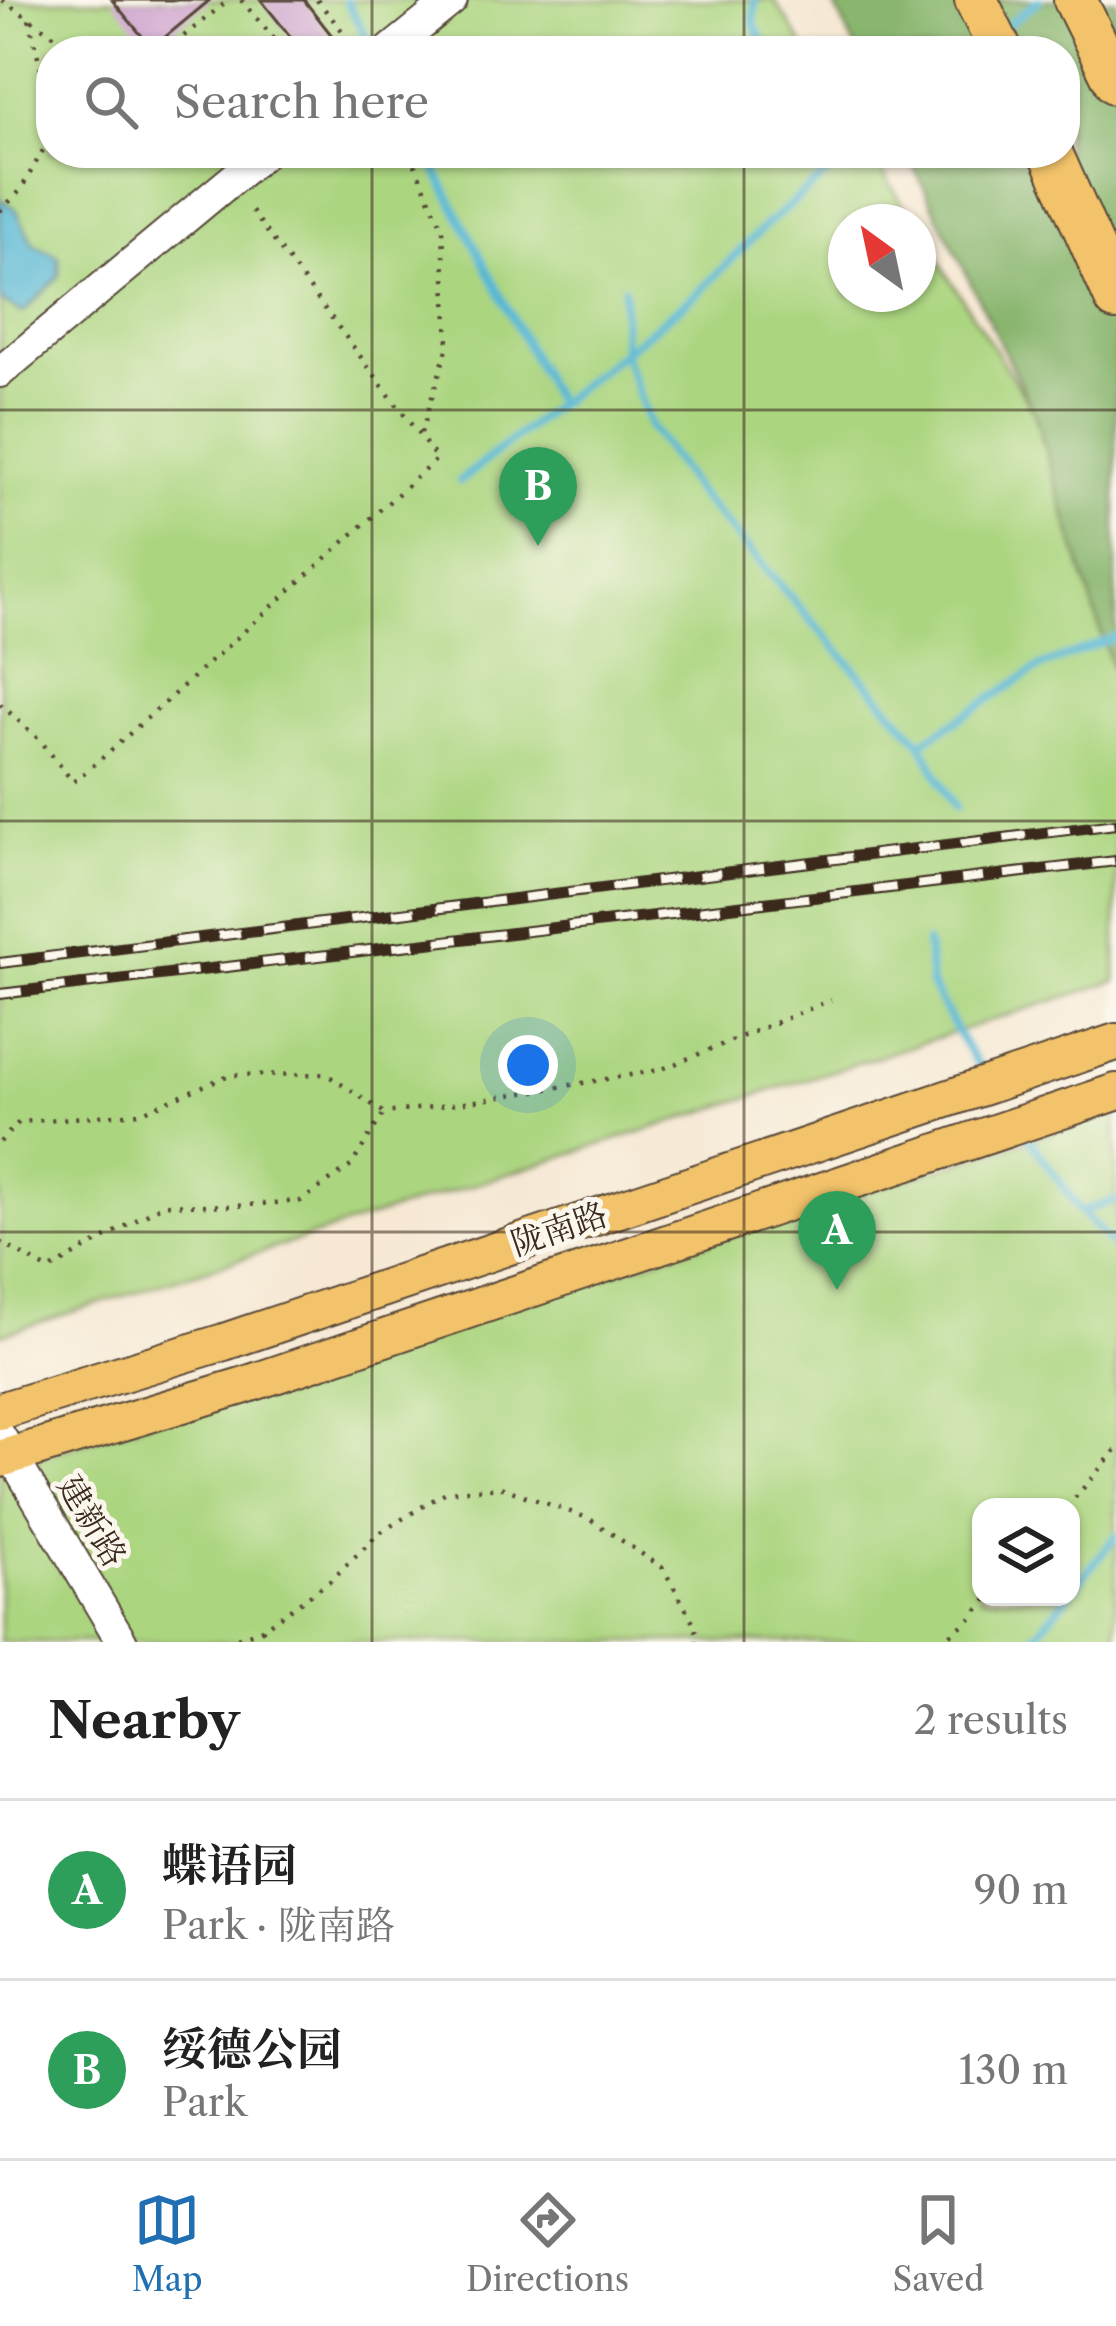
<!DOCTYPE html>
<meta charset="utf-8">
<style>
:root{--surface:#fff;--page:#f6f6f6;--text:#222;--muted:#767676;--line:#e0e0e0;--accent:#1f6fb2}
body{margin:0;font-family:"Libre Caslon Text","Noto Serif SC",serif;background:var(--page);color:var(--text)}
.controls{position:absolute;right:36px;bottom:36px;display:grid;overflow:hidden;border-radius:24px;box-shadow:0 3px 9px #0004}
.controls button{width:108px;height:108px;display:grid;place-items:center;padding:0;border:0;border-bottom:3px solid var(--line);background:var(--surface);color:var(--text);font:60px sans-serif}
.compass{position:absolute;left:828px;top:204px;width:108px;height:108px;border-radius:50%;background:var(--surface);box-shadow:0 3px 9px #0004;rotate:327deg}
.you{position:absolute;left:528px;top:1065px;width:42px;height:42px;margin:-30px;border:9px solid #fff;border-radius:50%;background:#1a73e8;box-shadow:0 0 0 18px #1a73e833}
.badge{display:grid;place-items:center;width:78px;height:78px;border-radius:50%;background:var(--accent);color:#fff;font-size:39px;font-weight:700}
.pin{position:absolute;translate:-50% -99px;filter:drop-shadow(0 3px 6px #0008)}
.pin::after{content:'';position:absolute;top:63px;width:42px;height:36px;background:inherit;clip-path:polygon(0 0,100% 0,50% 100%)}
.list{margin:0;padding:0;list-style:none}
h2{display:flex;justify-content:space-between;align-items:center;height:156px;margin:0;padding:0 48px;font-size:51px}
h2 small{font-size:39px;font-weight:400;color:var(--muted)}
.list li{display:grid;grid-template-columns:78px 1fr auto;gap:36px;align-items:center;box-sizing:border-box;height:180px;padding:0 48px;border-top:3px solid var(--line)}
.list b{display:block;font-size:45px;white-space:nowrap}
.list p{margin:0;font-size:39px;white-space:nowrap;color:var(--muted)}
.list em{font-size:39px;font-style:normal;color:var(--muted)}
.icon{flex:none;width:66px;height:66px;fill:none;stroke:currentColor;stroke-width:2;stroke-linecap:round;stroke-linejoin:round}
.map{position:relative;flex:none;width:1116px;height:1642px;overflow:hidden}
.search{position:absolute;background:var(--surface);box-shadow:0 3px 9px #0004;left:36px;right:36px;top:36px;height:132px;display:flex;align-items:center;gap:30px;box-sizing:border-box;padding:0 42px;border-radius:48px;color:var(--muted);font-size:45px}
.sheet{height:516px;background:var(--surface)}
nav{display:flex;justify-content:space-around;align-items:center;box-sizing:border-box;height:168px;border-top:3px solid var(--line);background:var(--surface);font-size:33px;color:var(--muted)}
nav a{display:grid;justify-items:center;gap:6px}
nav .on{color:var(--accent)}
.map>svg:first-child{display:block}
.green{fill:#acd580;stroke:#74804f;stroke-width:3;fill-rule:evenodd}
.forest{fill:#89b66e;stroke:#627046;stroke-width:3}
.water{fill:#57b8d5;stroke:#49717a;stroke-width:3}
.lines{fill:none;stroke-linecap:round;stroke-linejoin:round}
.stream{stroke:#57b8d5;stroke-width:8}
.building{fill:#cda1ce}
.minor-casing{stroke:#574639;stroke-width:34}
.major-casing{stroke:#574639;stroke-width:40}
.highway-casing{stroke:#574639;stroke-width:46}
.path{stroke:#574639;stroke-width:4.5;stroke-dasharray:3 9;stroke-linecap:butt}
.minor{stroke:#fff;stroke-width:30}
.major{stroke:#f2c36a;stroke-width:36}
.highway{stroke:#f2c36a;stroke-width:42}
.rail-casing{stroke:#3b2a1e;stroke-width:12}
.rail{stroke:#fbf7ec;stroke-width:8;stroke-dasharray:22;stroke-linecap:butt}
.grid{fill:none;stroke:#3b2a1e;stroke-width:3;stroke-opacity:0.55}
.labels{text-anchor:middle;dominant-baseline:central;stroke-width:10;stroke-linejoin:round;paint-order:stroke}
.street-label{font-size:33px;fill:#3b2a1e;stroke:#fbf7ec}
</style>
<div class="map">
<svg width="1116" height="1642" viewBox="0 0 1116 1642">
<rect width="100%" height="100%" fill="#fbf7ec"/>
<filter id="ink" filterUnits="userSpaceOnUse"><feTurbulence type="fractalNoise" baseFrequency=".00833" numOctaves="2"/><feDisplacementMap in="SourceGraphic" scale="24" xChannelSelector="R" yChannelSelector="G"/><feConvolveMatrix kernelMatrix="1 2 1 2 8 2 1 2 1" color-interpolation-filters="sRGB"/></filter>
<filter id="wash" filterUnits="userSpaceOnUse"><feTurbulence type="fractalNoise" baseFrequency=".004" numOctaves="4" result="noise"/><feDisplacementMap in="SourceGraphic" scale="48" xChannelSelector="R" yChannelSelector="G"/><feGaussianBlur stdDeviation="2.7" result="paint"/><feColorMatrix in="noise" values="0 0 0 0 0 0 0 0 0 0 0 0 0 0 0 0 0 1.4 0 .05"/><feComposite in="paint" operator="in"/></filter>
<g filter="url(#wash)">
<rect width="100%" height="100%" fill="#f6e8d3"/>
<!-- green -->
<path class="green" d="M0,0h774l33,51h-756v102h820l43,69h-68v72h72v-66l116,184 82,269v300l-1116,354z
M1116,1112v530h-1116v-173zM981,1507h90v90h-90z"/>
<!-- forest -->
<path class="forest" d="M832,0h284v681l-82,-269 -127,-259h158v-102h-208z"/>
<!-- water -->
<path class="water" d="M0,199l16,10 17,35 26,13v19l-36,37 -23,-13z"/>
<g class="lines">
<!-- stream -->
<path class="stream" d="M346,0l28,51
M755,0l-1,24 14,27
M1005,27l34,-27
M427,153l130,251
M624,288l-1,63 27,75 46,65 225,252 34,65
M460,481l239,-189 67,-67 86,-72
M921,743l119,-76 76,-30
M927,943l4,42 34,61 21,29
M1025,1132l56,80 35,37
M1081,1212l35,-12
M1071,1592l45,-56
M1030,1642l37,-45"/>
</g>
<g id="blocks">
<!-- building -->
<path class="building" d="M112,0h98l-58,48z
M261,0h43l29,37 -19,14h-12z"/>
</g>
</g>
<g filter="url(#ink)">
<use href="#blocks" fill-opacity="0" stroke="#574639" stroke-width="3"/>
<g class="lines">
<defs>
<path id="minor" d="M389,51l63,-51
M0,372l264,-219
M0,1436l122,206"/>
<path id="major" d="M0,1411l224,-69 892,-300
M0,1459l242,-73 874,-294"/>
<path id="highway" d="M976,0l25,51
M1075,0l41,83
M1051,153l65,146"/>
</defs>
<!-- minor casing -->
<use href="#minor" class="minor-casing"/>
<!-- major casing -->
<use href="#major" class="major-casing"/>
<!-- highway casing -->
<use href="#highway" class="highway-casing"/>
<!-- path -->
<path class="path" d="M2,0l53,36 35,15
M241,0l44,51
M317,0l27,33 -24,18
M29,19l22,92
M165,51l64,-51
M410,153l33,77 5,116 -28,90
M0,211l20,-20 31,-55
M0,704l40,36 33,42 35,-29 329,-294 -189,-253
M0,1142l19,-20 121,-9 89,-38 97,-1 59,39 79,-10 196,-33 171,-70
M0,1242l49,28 115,-66 70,2 67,-5 50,-35 33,-53
M1067,1507l49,-57
M262,1629l9,13
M226,1642l36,-13 68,-48 48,-47 68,-42 54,-5 88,31 75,50 33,59v15
M941,1642l30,-24 18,-21"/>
<!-- minor -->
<use href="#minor" class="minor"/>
<!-- major -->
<use href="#major" class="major"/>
<!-- highway -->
<use href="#highway" class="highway"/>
<defs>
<path id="rail" d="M0,963l1116,-139
M0,994l1116,-133"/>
</defs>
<!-- rail casing -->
<use href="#rail" class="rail-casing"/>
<!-- rail -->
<use href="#rail" class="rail"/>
</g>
</g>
<!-- grid -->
<path class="grid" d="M372,0v51M744,0v51M372,153v1489M744,153v1489M0,410h1116M0,821h1116M0,1232h1116"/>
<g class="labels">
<!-- street labels -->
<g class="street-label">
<text transform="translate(559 1229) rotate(-19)">陇南路</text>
<text transform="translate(92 1521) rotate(59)">建新路</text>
</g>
</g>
</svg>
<div class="controls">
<button><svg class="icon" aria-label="layers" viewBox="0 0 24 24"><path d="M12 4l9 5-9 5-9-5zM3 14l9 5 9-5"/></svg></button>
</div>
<svg class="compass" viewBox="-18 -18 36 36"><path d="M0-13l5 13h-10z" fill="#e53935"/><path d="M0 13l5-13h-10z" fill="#767676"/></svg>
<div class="you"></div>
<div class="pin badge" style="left:837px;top:1290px;background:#2e9e5b">A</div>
<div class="pin badge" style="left:538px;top:546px;background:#2e9e5b">B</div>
<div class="search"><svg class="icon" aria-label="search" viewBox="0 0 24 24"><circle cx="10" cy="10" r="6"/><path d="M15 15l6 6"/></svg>Search here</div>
</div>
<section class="sheet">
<h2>Nearby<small>2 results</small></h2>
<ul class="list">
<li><span class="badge" style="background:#2e9e5b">A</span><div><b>蝶语园</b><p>Park · 陇南路</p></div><em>90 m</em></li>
<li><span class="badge" style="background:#2e9e5b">B</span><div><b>绥德公园</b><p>Park</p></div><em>130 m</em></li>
</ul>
</section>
<nav>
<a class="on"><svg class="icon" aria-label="map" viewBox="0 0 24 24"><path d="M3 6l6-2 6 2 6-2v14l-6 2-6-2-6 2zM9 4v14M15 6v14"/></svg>Map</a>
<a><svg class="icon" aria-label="directions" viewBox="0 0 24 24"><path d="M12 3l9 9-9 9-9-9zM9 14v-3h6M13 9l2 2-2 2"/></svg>Directions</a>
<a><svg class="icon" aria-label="saved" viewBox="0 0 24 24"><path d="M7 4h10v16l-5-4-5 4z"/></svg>Saved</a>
</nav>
